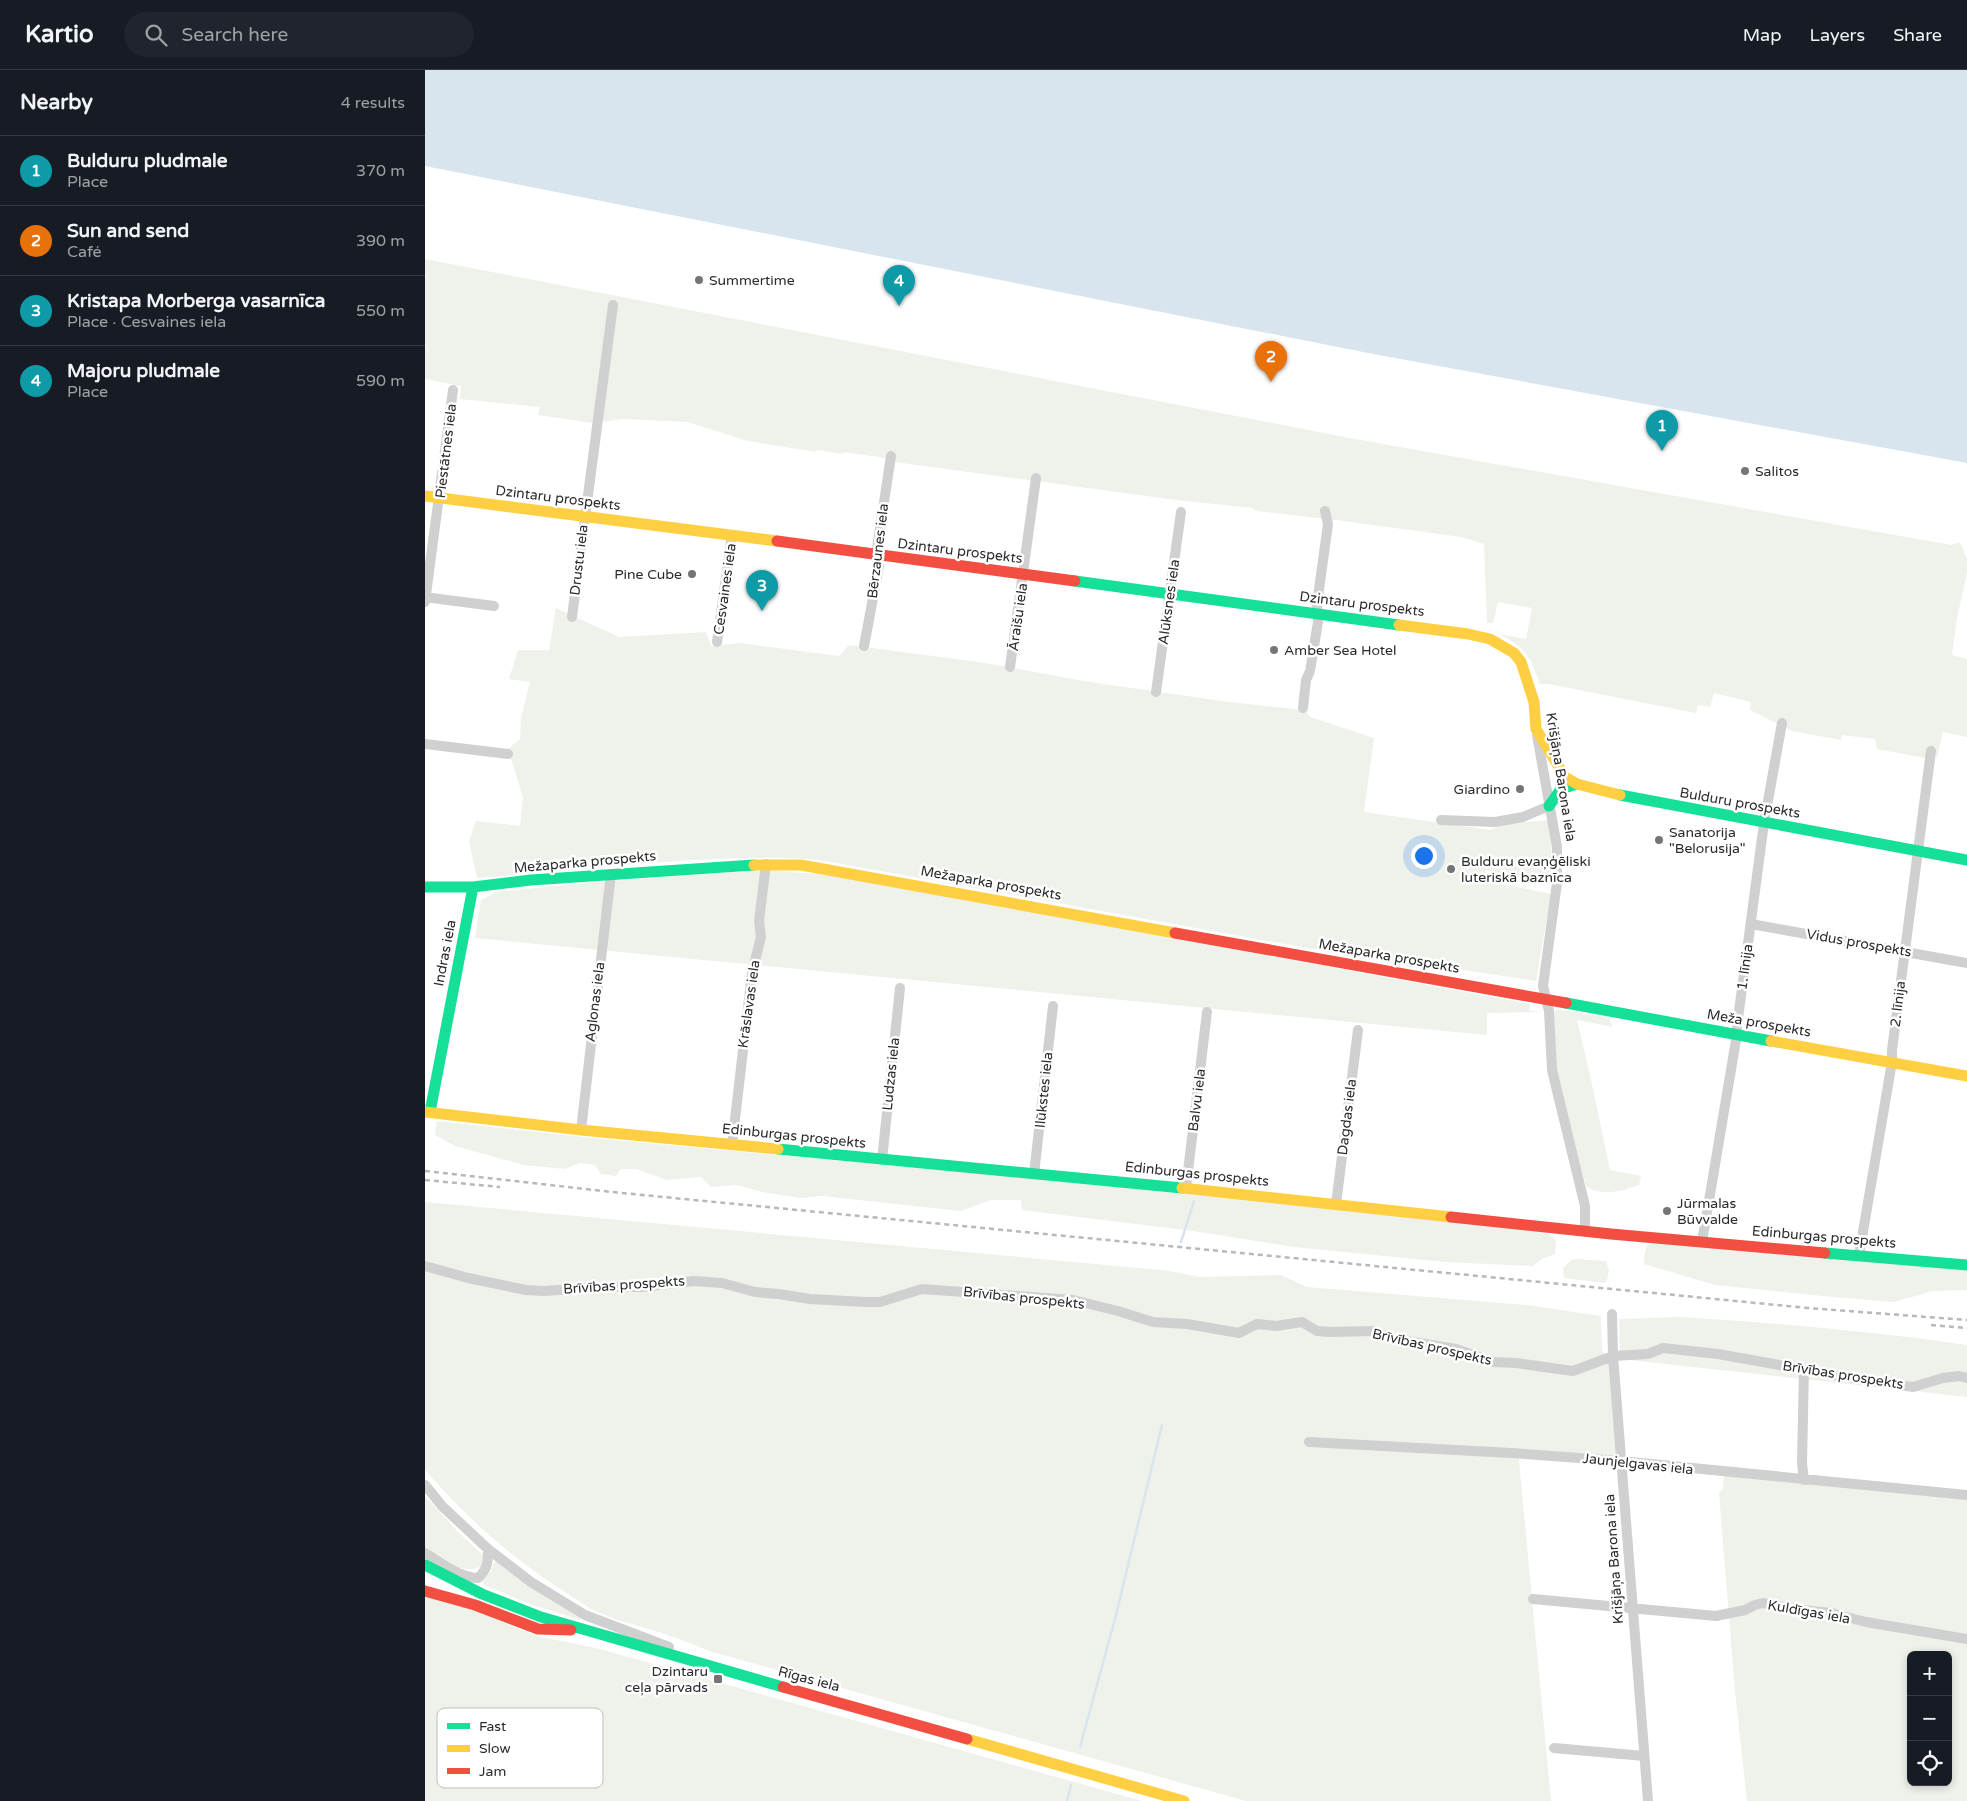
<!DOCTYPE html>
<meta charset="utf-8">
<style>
:root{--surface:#171b24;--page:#20242c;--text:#f1f3f6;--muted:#9ea1a6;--line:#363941;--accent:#757575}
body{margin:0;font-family:"Varela Round",sans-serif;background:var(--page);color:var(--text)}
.controls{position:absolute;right:15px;bottom:15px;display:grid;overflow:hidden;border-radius:8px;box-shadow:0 2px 8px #0003}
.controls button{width:45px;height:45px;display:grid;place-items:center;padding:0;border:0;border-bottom:1px solid var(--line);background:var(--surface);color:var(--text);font:25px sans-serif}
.you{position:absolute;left:998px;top:785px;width:18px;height:18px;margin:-12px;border:4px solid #fff;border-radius:50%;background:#1a73e8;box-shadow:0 0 0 8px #1a73e833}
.badge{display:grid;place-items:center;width:32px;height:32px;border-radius:50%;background:var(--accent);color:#fff;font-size:16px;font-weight:700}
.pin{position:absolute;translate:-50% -41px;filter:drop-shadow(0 1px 2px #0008)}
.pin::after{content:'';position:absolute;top:26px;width:18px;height:15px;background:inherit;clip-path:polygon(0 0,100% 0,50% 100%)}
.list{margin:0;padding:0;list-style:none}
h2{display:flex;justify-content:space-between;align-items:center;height:65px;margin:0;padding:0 20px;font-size:21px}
h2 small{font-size:16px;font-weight:400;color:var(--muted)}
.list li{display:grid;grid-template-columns:32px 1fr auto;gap:15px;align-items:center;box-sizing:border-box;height:70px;padding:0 20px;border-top:1px solid var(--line)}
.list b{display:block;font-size:19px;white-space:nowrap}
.list p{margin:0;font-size:16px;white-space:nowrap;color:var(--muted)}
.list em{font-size:16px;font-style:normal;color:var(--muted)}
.icon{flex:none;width:28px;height:28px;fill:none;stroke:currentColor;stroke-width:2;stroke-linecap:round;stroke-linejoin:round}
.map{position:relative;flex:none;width:1542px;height:1731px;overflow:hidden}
header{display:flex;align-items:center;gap:30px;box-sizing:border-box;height:70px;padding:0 25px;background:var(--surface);border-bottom:1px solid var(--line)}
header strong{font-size:24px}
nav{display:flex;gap:28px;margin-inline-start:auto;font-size:18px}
.search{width:350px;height:45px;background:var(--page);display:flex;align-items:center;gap:12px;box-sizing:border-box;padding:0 18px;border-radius:28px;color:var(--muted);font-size:19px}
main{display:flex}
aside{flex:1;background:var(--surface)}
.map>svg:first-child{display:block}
.green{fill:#eef2eb;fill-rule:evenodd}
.water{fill:#d8e4ee}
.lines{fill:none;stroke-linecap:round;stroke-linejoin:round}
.stream{stroke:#d8e4ee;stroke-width:2.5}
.street{stroke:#d0d0d0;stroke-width:10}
.fast{stroke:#16e098;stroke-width:11}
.slow{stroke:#ffcf43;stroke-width:11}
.jam{stroke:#f24e42;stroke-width:11}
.rail{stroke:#b8b8b8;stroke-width:2.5;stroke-dasharray:5 4;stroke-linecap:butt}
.poi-dot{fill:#757575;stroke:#fff;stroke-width:2}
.labels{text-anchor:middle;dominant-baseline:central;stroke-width:5;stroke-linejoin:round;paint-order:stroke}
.poi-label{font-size:14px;fill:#2b2b2b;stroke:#fff;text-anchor:start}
.street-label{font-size:14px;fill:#2b2b2b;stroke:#fff}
.key{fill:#fff;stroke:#bfbfbf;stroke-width:1}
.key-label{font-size:14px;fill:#2b2b2b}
</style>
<header>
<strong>Kartio</strong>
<div class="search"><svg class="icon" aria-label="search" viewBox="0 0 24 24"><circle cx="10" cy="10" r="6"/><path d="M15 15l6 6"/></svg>Search here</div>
<nav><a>Map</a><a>Layers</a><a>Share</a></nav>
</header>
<main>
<aside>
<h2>Nearby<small>4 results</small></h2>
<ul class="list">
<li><span class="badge" style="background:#0f9aa8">1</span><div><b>Bulduru pludmale</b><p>Place</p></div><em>370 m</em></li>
<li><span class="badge" style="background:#e8710a">2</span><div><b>Sun and send</b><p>Café</p></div><em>390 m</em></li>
<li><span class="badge" style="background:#0f9aa8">3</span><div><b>Kristapa Morberga vasarnīca</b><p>Place · Cesvaines iela</p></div><em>550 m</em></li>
<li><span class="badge" style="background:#0f9aa8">4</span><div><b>Majoru pludmale</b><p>Place</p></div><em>590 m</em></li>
</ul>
</aside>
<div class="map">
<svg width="1542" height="1731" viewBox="0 0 1542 1731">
<rect width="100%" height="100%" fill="#fff"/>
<!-- green -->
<path class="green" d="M0,189l930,180 596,106 9,-3 7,17v14l-10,45 -5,37 15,4v78l-24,-5 -6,25 -12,1 -48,-9 -2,-10 -33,-4 -1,5 -49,-9 -42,-21 1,-8 -37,-9 -4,14 -12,-2 -2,8 -148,-29h-8c-10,-27 -13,-36 -41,-50l27,5 6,-31 -34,-6 -5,21h-6l-3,-79 -23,-7 -125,-17 -80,-9 -3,-3 -77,-8 -281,-38 -9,-4 -42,-6 -1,2 -26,-4 -1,2 -68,-11 -61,-19 -63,-3 -31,4 -55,-8 2,-8 -80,-8 1,-13 -36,-7z
M131,538l63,29 87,-5 5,14 29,-3 99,13 10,-11 137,18 97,18 146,21 76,8 5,7 64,21 -10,74 126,18 14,-6 46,-4 3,64 -67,-14 -2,10 67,14 -15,87 -91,-14 -27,1 -598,-108c-42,-4 -83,-2 -126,0 -72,4 -145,12 -217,18l-8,-37 7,-20 44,5 3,-29 -15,-48 12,-10 1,-21 9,-36 -21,-3 9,-29h31z
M337,800l69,5 699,129v7l14,1 -57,1v22l-1012,-97 6,-38 15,-8 101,-10z
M1133,939l51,9 4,9 -36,-7 13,55 20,95 31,6 -2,9c-17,6 -37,12 -53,1l-30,-114 -2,-60z
M12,1051l155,17 423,39 530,54 11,10 -1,13 -13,5 -9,7 -88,-4 -151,-15 -101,-16 -171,-21 -1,-10h-30l-30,11 -139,-15 -22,2 -38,-6 -26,-7 -25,2 -10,-10 -34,3 -31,-11h-15l-5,7 -15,-2 -6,-9 -15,-2 -15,6 -41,-4 -69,-19 -20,-11z
M0,1132l746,69 28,6 82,-2 26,12 220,18 74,11 1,34 4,8 7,-2 3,100 -98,-6 33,351h-305l-537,-150c-13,-5 -25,-11 -39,-15 -24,-9 -49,-13 -72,-24 -12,-5 -22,-13 -33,-20 -53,-33 -99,-75 -140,-122z
M1228,1173l314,24v23l-34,1 -39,11 -61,-5 -118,-12 -71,-21 1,-13 3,-6z
M1150,1189l31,2 3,9 -2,11 -3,2 -40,-5 -1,-10 7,-7z
M1255,1247c96,6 192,14 287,28v52l-347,-38 -1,-40z
M1299,1405l243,20v306h-220l-12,-110 -16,-198 4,-4zM1486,1585h37v127h-37z
M0,1426l35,38 23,21 1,10c-22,12 -40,-5 -59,-16z
M74,1490l84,57 -3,3 -50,-16 -44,-18 -4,-4 9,-11 3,-9z
M0,1526l53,15 58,25 60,12 546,153h-717z"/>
<!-- water -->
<path class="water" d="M0,0h1542v393l-599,-110 -943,-187z"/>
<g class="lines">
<!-- stream -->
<path class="stream" d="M756,1172l13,-41
M655,1677l35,-128 47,-194
M642,1731l4,-16"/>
<!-- street -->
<path class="street" d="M0,526l7,2 62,8
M0,532l28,-212
M147,547l41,-312
M292,572l15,-107
M439,576l15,-80 -3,-11 15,-99
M585,597l26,-189
M731,622l25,-180
M878,638l3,-28 4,-9 8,-49 -1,-18 11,-80 -3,-13
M1112,665l20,112v36l-14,103 6,25 3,59 33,136v25
M0,674l83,10
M1016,750l54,2 28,-5 26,-11
M1326,854l216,39
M156,1060l30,-256
M307,1075l20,-172 9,-36 -2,-16 7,-57
M457,1090l18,-172
M609,1104l19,-168
M761,1118l21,-176
M911,1134l22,-174
M1277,1172l35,-208v-8l27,-203 18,-100
M1434,1185l33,-193v-12l39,-299
M0,1196l43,12 58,12 17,1 64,-4h36l50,-6 29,2 33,9 23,2 32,5 56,3h14l42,-13 151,11 45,11 35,11 34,2 52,9 18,-9 19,2 26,-4 15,9 13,1 45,-1 19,8 62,10 38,13 22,1 57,8 40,-15 35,-2 15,-6 55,6 133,24 62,9 30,-9 16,-2 8,2
M1187,1244l1,42 35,445
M1379,1299l-2,94 2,17
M884,1372l202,11 110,8 346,34
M0,1415l17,21 46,43 43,33 54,33 84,32
M0,1483c16,10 34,24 53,25 10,-9 10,-17 10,-29
M1108,1529l183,17 29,-6 10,-5 8,-2 31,6 37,4 35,9 101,17
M1129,1678l90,8"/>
<!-- fast -->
<path class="fast" d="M650,511l324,44
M1195,725l347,65
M1124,736l12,-17 16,-5
M0,817h48l58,-7 223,-15
M1141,933l205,38
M5,1042l43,-225
M353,1079l404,39
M1400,1183l142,12
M0,1495l57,29 59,23 242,70"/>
<!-- slow -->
<path class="slow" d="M0,426l352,45
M974,555l69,9 22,5 24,14 7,9 13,40 2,27 29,48 12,7 43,11
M329,795h47l374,68
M1346,971l196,35
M0,1042l156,18 197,19
M757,1118l269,29
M542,1669l217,62"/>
<!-- jam -->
<path class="jam" d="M352,471l298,40
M750,863l391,70
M1026,1147l160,17 214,19
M0,1521l50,14 63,24 33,1
M358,1617l184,52"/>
<!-- rail -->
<path class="rail" d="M0,1101l187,21 1196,116 159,12
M0,1110l75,7
M1506,1255l36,3"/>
</g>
<!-- markers -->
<g class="poi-dot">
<circle cx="274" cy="210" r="5"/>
<circle cx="1320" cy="401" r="5"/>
<circle cx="267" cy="504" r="5"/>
<circle cx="849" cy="580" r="5"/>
<circle cx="1095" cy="719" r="5"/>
<circle cx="1234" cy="770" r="5"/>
<circle cx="1026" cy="799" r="5"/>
<circle cx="1242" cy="1141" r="5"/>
<rect x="288" y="1604" width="10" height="10" rx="2.5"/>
</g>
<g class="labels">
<!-- poi labels -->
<g class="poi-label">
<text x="284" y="210">Summertime</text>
<text x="1330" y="401">Salitos</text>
<text x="257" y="504" text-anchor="end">Pine Cube</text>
<text x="859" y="580">Amber Sea Hotel</text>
<text x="1085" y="719" text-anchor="end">Giardino</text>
<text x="1244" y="762">Sanatorija<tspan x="1244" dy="16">"Belorusija"</tspan></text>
<text x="1036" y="791">Bulduru evaņģēliski<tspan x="1036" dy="16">luteriskā baznīca</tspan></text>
<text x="1252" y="1133">Jūrmalas<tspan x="1252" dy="16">Būvvalde</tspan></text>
<text x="283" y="1601" text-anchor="end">Dzintaru<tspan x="283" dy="16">ceļa pārvads</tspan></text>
</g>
<!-- street labels -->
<g class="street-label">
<text transform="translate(21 381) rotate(-83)">Piestātnes iela</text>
<text transform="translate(133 428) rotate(7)">Dzintaru prospekts</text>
<text transform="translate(453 481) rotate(-83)">Bērzaunes iela</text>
<text transform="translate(535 481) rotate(7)">Dzintaru prospekts</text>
<text transform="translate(154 490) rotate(-83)">Drustu iela</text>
<text transform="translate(300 519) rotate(-82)">Cesvaines iela</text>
<text transform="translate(744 532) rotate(-82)">Alūksnes iela</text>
<text transform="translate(937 534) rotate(7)">Dzintaru prospekts</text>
<text transform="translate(593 547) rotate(-82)">Āraišu iela</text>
<text transform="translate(1136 707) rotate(81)">Krišjāņa Barona iela</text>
<text transform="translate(1315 733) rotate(10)">Bulduru prospekts</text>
<text transform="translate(160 792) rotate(-5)">Mežaparka prospekts</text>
<text transform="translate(566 813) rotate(10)">Mežaparka prospekts</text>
<text transform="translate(1434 873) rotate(10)">Vidus prospekts</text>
<text transform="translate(20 883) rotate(-79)">Indras iela</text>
<text transform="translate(964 886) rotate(10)">Mežaparka prospekts</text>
<text transform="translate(1320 897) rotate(-82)">1. līnija</text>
<text transform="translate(170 932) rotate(-83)">Aglonas iela</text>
<text transform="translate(324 934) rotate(-82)">Krāslavas iela</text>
<text transform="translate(1473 934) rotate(-83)">2. līnija</text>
<text transform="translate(1334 953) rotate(10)">Meža prospekts</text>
<text transform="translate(466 1004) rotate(-84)">Ludzas iela</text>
<text transform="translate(619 1020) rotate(-84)">Ilūkstes iela</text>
<text transform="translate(772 1030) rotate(-83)">Balvu iela</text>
<text transform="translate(922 1047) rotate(-83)">Dagdas iela</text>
<text transform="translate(369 1066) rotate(6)">Edinburgas prospekts</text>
<text transform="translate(772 1104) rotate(6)">Edinburgas prospekts</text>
<text transform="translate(1399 1167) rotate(5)">Edinburgas prospekts</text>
<text transform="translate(199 1215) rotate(-4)">Brīvības prospekts</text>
<text transform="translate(599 1228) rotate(6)">Brīvības prospekts</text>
<text transform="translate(1007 1277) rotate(13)">Brīvības prospekts</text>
<text transform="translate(1418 1305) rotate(9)">Brīvības prospekts</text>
<text transform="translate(1213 1394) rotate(6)">Jaunjelgavas iela</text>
<text transform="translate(1189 1489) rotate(-94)">Krišjāņa Barona iela</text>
<text transform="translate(1384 1542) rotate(10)">Kuldīgas iela</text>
<text transform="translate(384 1609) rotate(15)">Rīgas iela</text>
</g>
</g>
<!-- legend -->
<rect x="12" y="1638" width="166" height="80" rx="8" class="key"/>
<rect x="22" y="1653" width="23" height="6" fill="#16e098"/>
<rect x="22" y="1675" width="23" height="7" fill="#ffcf43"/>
<rect x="22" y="1698" width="23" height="6" fill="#f24e42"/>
<g class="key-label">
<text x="54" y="1661">Fast</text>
<text x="54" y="1683">Slow</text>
<text x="54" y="1706">Jam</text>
</g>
</svg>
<div class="controls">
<button>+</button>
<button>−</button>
<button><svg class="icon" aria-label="locate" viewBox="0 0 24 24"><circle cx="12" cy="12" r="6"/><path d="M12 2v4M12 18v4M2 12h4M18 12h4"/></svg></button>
</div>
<div class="you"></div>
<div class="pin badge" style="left:1237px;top:381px;background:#0f9aa8">1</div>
<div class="pin badge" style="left:846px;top:312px;background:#e8710a">2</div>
<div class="pin badge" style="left:337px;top:541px;background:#0f9aa8">3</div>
<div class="pin badge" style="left:474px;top:236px;background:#0f9aa8">4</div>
</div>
</main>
